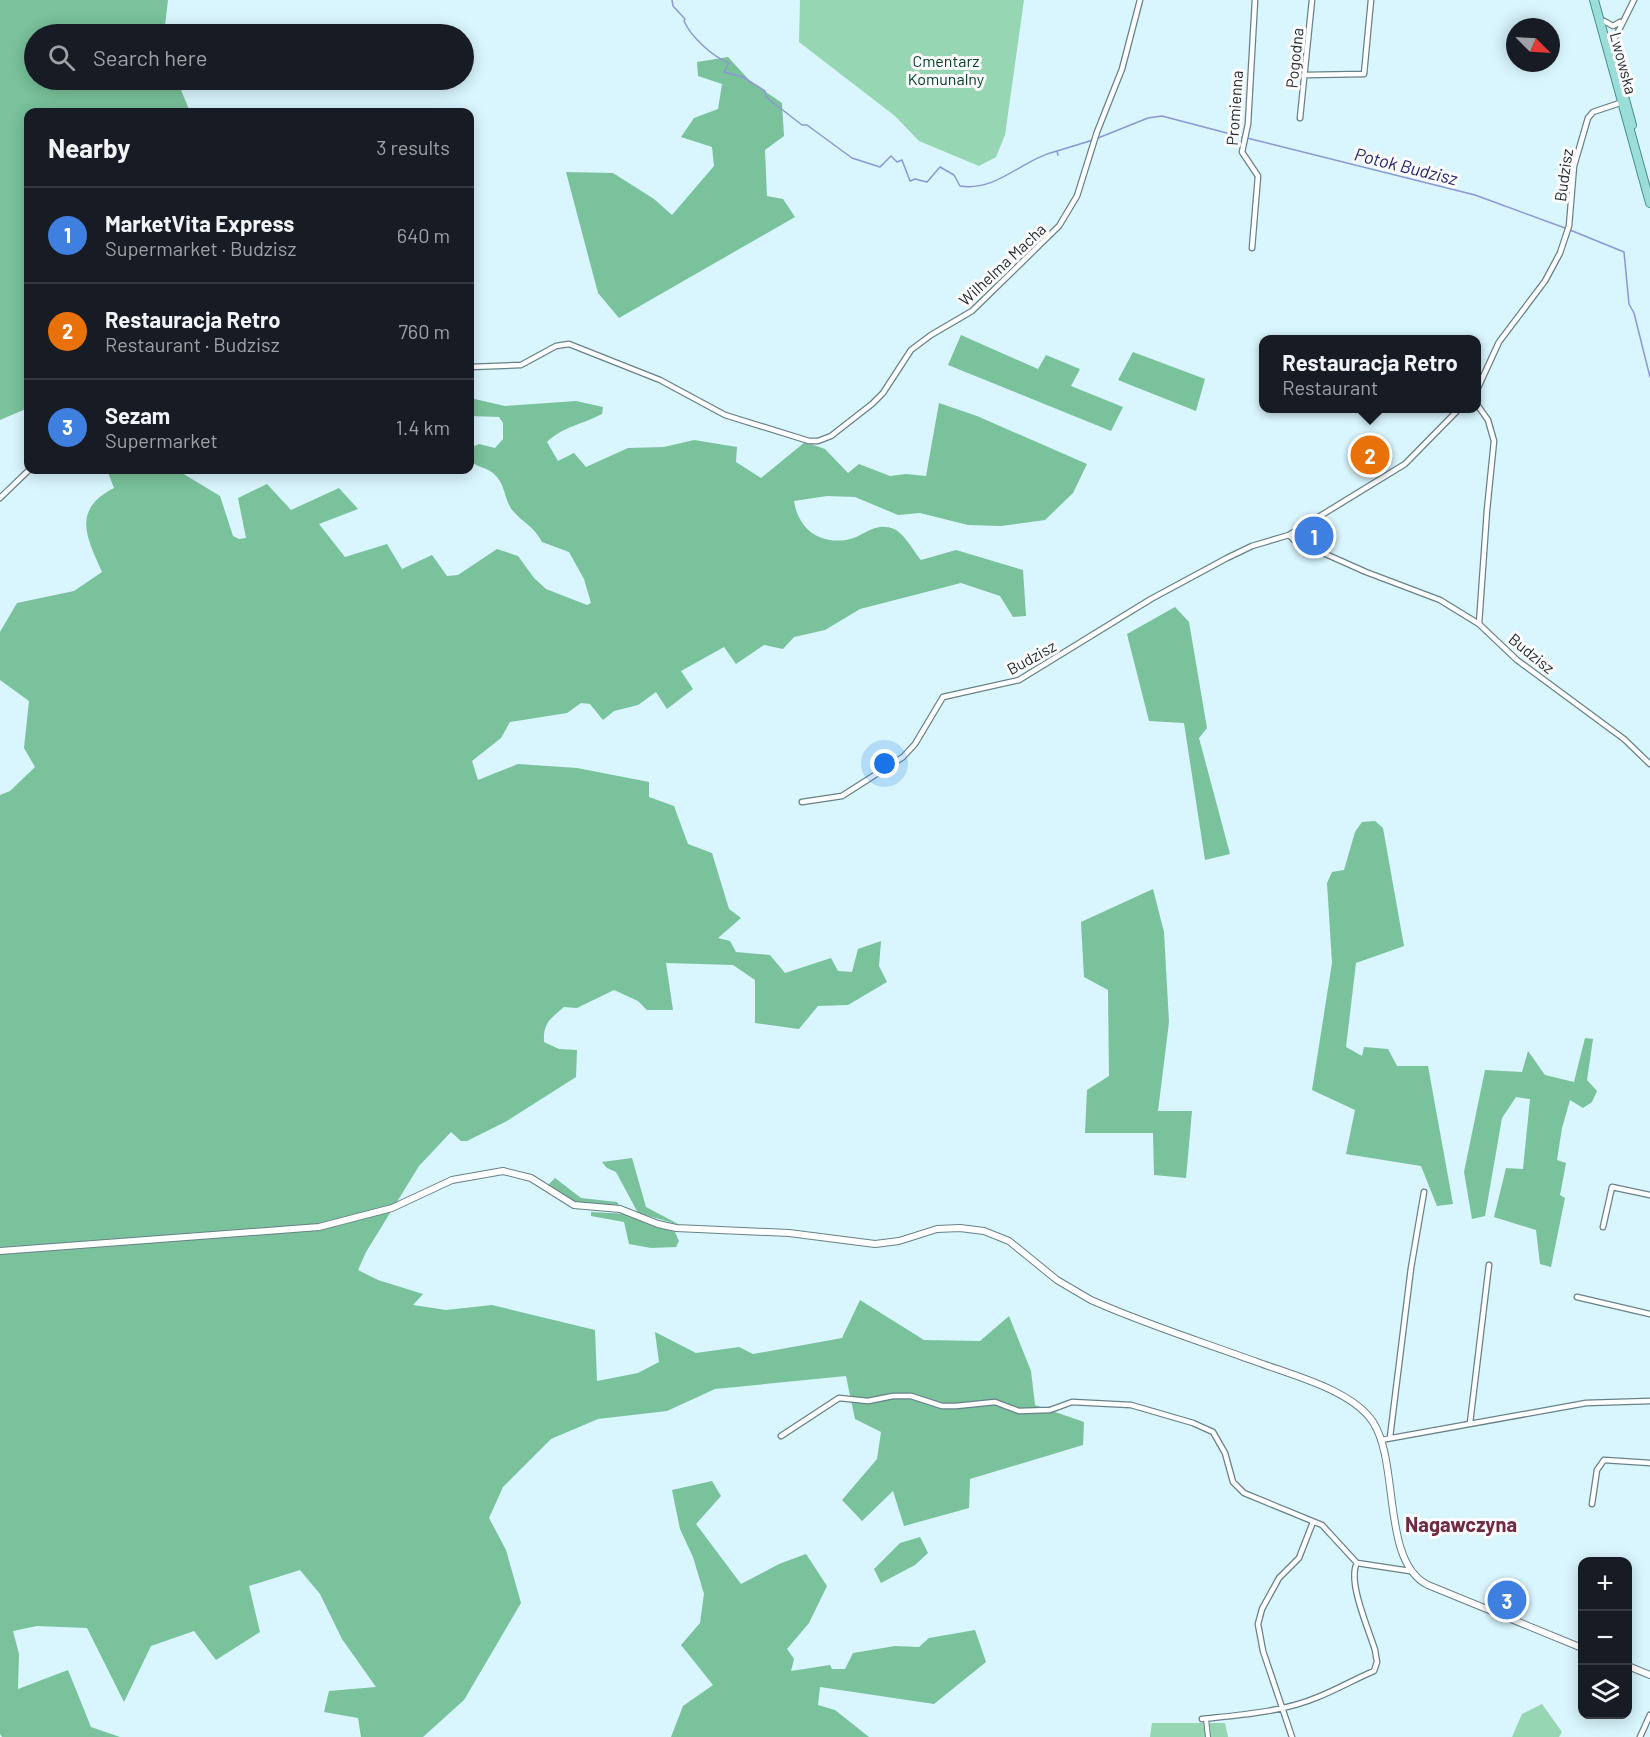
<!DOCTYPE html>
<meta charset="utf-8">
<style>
:root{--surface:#171b24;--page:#242831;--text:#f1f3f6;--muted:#9ea1a6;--line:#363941;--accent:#cd4072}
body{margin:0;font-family:Barlow,sans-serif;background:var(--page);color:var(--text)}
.controls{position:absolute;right:18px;bottom:18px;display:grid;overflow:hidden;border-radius:12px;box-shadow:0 3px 15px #0003}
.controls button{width:54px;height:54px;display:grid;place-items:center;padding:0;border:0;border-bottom:2px solid var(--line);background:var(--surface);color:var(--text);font:30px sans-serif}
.compass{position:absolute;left:1506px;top:18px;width:54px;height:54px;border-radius:50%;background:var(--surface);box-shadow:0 3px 15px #0003;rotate:114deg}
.you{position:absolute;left:885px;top:764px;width:21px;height:21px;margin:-15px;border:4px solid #fff;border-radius:50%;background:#1a73e8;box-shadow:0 0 0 9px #1a73e833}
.badge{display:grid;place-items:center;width:39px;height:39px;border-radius:50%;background:var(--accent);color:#fff;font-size:20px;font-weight:700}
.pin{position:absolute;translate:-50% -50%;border:3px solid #fff;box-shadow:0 2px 6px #0006}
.popup{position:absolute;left:1259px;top:335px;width:222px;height:78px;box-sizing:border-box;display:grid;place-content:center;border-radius:12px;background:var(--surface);filter:drop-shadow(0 2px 4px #0005);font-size:20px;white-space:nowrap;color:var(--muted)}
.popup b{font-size:22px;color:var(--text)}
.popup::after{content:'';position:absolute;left:50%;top:100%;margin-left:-12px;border:12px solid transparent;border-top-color:var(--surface)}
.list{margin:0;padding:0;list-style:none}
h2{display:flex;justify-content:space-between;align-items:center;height:78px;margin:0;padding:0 24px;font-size:26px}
h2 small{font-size:20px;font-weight:400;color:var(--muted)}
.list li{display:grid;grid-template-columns:39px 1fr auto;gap:18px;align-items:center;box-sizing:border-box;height:96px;padding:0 24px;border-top:2px solid var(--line)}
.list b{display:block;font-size:22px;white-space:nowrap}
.list p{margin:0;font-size:20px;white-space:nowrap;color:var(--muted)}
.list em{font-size:20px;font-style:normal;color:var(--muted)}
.icon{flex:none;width:33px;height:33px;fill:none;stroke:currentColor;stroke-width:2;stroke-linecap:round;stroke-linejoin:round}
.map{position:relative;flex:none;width:1650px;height:1737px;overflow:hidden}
.search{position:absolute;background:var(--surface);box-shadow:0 3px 15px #0003;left:24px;top:24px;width:450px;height:66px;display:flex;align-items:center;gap:15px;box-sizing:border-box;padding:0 21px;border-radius:33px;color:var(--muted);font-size:22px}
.panel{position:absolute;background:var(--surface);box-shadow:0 3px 15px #0003;left:24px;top:108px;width:450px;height:366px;border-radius:12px}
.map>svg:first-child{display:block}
.green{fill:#97d6b2}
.forest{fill:#79c29b}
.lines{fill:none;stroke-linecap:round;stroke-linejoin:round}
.stream{stroke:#8c97d6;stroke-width:1.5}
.pedestrian-casing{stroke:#688189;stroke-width:6}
.minor-casing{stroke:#688189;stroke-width:7}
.tertiary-casing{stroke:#688189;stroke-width:8}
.primary-casing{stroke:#46918d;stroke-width:10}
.pedestrian{stroke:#fff;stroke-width:4}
.minor{stroke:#fff;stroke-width:4.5}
.tertiary{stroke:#fff;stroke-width:6}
.primary{stroke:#9bddd9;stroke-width:8}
.labels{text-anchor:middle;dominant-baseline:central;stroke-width:6;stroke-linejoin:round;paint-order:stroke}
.street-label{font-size:16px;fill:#242e31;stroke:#fcfcfc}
.park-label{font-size:16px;fill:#034128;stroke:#fcfcfc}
.water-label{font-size:18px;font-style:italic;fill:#252770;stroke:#fcfcfc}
.quarter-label{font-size:20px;font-weight:bold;fill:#702b41;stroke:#fcfcfc}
</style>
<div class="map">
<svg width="1650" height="1737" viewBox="0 0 1650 1737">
<rect width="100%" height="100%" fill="#d9f5fd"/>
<!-- green -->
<path class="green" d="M800,0h224l-19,135 -9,22 -17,9 -60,-25 -24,-25 -96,-74z
M1542,1704l20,28 -3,5h-47l10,-23z
M1152,1723h73l3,14h-78z"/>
<!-- forest -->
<path class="forest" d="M0,0h168l-4,34h-130v46h143l13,32h-162v296l-28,12z
M728,57l22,24 32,22 2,33 -19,14 2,46 16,3 12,18 -176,101 -21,-25 -32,-121 47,1 41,26 18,16 42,-49 -2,-19 -31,-10 13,-19 24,-9 4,-25 -24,-8 -1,-14z
M961,335l77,34 8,-14 34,14 -9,17 52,21 -12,24 -163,-66z
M1133,352l72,27 -9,32 -78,-31z
M470,398l35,8 71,-5 27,6 -1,7c-19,10 -40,13 -55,28l11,19 16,-8 12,14 42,-19 36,-1 30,-7 43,7 -1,15 25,16 44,-36 20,7 23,24 11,-9 31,12 16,-2 20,2 13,-73 38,13 110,48 -14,29 -28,27 -44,6 -33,-1 -48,-12 -22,2 -43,-18 -28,-1 -33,5c4,26 23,43 52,39 18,-3 28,-19 48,-11 10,4 20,23 27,31l35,-10 67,20 3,46 -13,1 -13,-21 -39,-13 -101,26 -35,21 -31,7 -11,12 -19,-4 -28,19 -12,-17 -43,24 12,18 -26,20 -11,-17 -18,13 -24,6 -11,9 -13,-16 -9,-1 -14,10 -57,9 -9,16 -29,23 6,19 40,-16 59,4 72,14v15l25,9 14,38 24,9 17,56 12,9 -23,20 12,3 6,11 34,3 15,18 46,-15 7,13 14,1 6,-23 23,-8 -2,25 8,16 -39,23 -30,1 -19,23 -44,-6v-43l-22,-15 -67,-2 7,47h-26l-9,-9 -24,-11 -37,18 -13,-1c-14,12 -21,16 -20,35l15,7 18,1 -1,27 -69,44 -40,20h-6l-10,-9 -32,34 -53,86 -8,18 20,10 45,14 -10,11 33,5 46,-5 103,25 2,51 41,-8 21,-11 -4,-30 41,21 43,-6 14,7 89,-16 18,-38 64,40 56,1 29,-25 22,55 4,34 49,17 -1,23 -113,34 -1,29 -65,18 -11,-35 -31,30 -20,-21 35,-41 4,-27 -26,-13 -9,-43 -131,13 -48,22 -69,8 -47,20 -48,48 -14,31 17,32 15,53 -57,97 -41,37h-62l-3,-19 -34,-6 5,-21 47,-4 -34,-48 -22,-45 -20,-24 -51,16 11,46 -44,28 -22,-29 -43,15 -27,56 -37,-74 -50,-2 -24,5 6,23 -1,35 50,-19 23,57 29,10h-118l-2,-3v-939l10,-4 25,-24 -11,-19 5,-47 -29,-21v-48l17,-29 57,-12 28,-19c-15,-34 -31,-62 12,-84l-7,-18h75v3l38,23 13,40 6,3 7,-1 -8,-40 29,-14 24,26 48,-22 19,21 -39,15 26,33 42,-13 15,25 30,-14 15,21 11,-1 39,-26 21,7 16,22 12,11 41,16 4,-2 -7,-24 -15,-27 -27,-10c-9,-17 -18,-18 -29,-31 -9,-10 -7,-27 -19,-37 -6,-6 -17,-7 -24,-13v-13l9,-4 16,4 8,-9v-16l-4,-6 -29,-1z
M1175,607l14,15 18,106 -8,10 31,116 -25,6 -21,-137 -35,-2 -22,-87z
M1375,821l8,7 21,118 -48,17 -10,84 16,9 2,-9 24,2 9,17h31l25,138 -16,2 -16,-40 -75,-12 9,-44 -43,-20 20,-127 -5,-80 5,-11 12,-2 11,-38 7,-10z
M1153,889l11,43 5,90 -11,89h34l-6,67 -32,-3 -1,-42h-68l2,-43 22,-14 -1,-86 -24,-13 -3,-55z
M1585,1038l8,1 -6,41 10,11 -5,11 -9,6 -13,-8 -8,28 -5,32 9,3 -6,32 5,3 -14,69 -11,-3 -4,-34 -42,-13 12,-49 17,1 7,-70 -14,-2 -14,21 -17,98 -13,3 -8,-47 21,-102 37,2 6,-21 17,24 29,7z
M632,1158l14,49 34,18 -42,-12 -22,-41 -9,-4 -5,-6z
M555,1178l26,20 36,4 2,3 -40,-1 -31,-19z
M591,1212l38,2 16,9 30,9 4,9 -3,6 -25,1 -22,-4 -5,-22 -33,-6z
M712,1481l9,15 -25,28 45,60 38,-20 27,-10 21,32 -18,37 -22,26 7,10 -3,12 39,-6 2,4h13l8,-16 42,-7 24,1 10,-9 46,-8 11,32 -52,42 -114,-17 -2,18 17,5 34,27h-198l12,-31 30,-21 -32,-40 19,-22 4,-29 -11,-37 -13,-28 -8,-39z
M920,1537l8,16 -13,12 -34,18 -7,-14 26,-26z"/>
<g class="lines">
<!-- stream -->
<path class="stream" d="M672,0l1,6 12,13 -1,2c7,16 29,36 45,42l-5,9 19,5 22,14 1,6 36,28h5l45,33 28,9 11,-11 6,6 5,-2 8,21 5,-2 12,3 13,-15 14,8 6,11c37,6 62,-27 97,-35
M1098,138l50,-20 14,-2 80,21
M1247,138l228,57 90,33
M1058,155l-1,-4 36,-11
M1570,230l54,22 5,52 5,9 16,64"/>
<defs>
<path id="pedestrian" d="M1206,1719l2,18"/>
<path id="minor" d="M1604,21l9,5 7,-4
M1611,46l23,-46
M1306,75l58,-1 7,-74
M1300,118l12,-118
M1252,248l6,-72 -16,-24 6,-28 7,-124
M470,367l51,-2 35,-19 13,-2 91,36 65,35 84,26h9l13,-5 41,-32 11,-11 28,-43 20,-15 41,-24 87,-85 18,-30 20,-64 25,-63 18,-69
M1476,392l23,-50 46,-61 15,-28 9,-27 5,-60 14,-48 5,-6 30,-10
M1476,403l12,17 6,21 -7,69 -8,114
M0,498l29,-28
M1289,535l5,5 72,32 74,28 39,24 38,36 107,79 26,25
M802,802l40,-6 61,-39 12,-13 28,-47 76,-17 132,-81 76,-41 25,-12 37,-11 116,-71 55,-56
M1603,1227l9,-40 38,8
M1577,1297l73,17
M1470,1423l19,-158
M781,1436l58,-38 29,3 25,-5h18l31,10h14l39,-4 24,9 31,-1 22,-8 59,3 62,18 20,9 12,21 8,29 11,11 78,32 35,38
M1390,1437l21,-169 13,-76
M1381,1440l205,-37 64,-2
M1592,1504l5,-34 7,-10 46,3
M1202,1719c38,-4 81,-7 116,-22 20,-8 37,-18 56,-26l3,-9 -2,-12c-6,-20 -28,-69 -18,-87l53,8
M1292,1737l-29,-86 -5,-27 4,-15 17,-31 20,-20 14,-36
M1640,1737l10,-22"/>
<path id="tertiary" d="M0,1251l319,-24 73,-19 60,-28 51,-9 28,7 43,27 46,4 38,15 18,4 113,5 86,11 24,-3 38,-12 23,-1 24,3 25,10 48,39 34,20c54,24 111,42 166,62 35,13 95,28 116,60 27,42 8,140 55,163l154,63
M1628,1666l22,9"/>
<path id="primary" d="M1594,0l56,203
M1620,81l12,44"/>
</defs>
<!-- pedestrian casing -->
<use href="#pedestrian" class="pedestrian-casing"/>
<!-- minor casing -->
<use href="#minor" class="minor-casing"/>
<!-- tertiary casing -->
<use href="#tertiary" class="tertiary-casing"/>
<!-- primary casing -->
<use href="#primary" class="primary-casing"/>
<!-- pedestrian -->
<use href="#pedestrian" class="pedestrian"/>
<!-- minor -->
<use href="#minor" class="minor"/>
<!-- tertiary -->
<use href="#tertiary" class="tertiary"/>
<!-- primary -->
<use href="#primary" class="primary"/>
</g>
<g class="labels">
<!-- street labels -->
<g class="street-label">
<text transform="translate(1294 58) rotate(-84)">Pogodna</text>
<text transform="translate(1624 63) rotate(75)">Lwowska</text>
<text transform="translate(1234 108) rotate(-86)">Promienna</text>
<text transform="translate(1563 175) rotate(-82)">Budzisz</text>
<text transform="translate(1002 264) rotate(-43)">Wilhelma Macha</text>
<text transform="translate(1532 653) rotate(39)">Budzisz</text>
<text transform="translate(1031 657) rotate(-29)">Budzisz</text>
</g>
<!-- park labels -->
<g class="park-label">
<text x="946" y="60">Cmentarz<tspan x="946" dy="18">Komunalny</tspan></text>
</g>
<!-- water labels -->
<g class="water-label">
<text transform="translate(1406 166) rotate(14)">Potok Budzisz</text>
</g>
<!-- quarter labels -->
<g class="quarter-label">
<text x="1461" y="1524">Nagawczyna</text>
</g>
</g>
</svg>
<div class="controls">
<button>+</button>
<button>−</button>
<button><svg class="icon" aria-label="layers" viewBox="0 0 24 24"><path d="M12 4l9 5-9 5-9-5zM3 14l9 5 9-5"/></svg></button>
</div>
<svg class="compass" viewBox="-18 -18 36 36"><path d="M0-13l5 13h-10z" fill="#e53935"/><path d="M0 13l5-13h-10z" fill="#9ea1a6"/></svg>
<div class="you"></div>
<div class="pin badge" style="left:1314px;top:536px;background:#3f7fe0">1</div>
<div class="pin badge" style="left:1370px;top:455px;background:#e8710a">2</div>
<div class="popup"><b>Restauracja Retro</b>Restaurant</div>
<div class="pin badge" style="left:1507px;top:1600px;background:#3f7fe0">3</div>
<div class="search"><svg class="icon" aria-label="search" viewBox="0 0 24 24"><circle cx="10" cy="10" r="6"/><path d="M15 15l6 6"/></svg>Search here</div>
<section class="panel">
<h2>Nearby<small>3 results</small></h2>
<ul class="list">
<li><span class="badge" style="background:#3f7fe0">1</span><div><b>MarketVita Express</b><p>Supermarket · Budzisz</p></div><em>640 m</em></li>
<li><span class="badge" style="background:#e8710a">2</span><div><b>Restauracja Retro</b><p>Restaurant · Budzisz</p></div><em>760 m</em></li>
<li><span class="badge" style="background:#3f7fe0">3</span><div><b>Sezam</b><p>Supermarket</p></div><em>1.4 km</em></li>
</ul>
</section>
</div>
